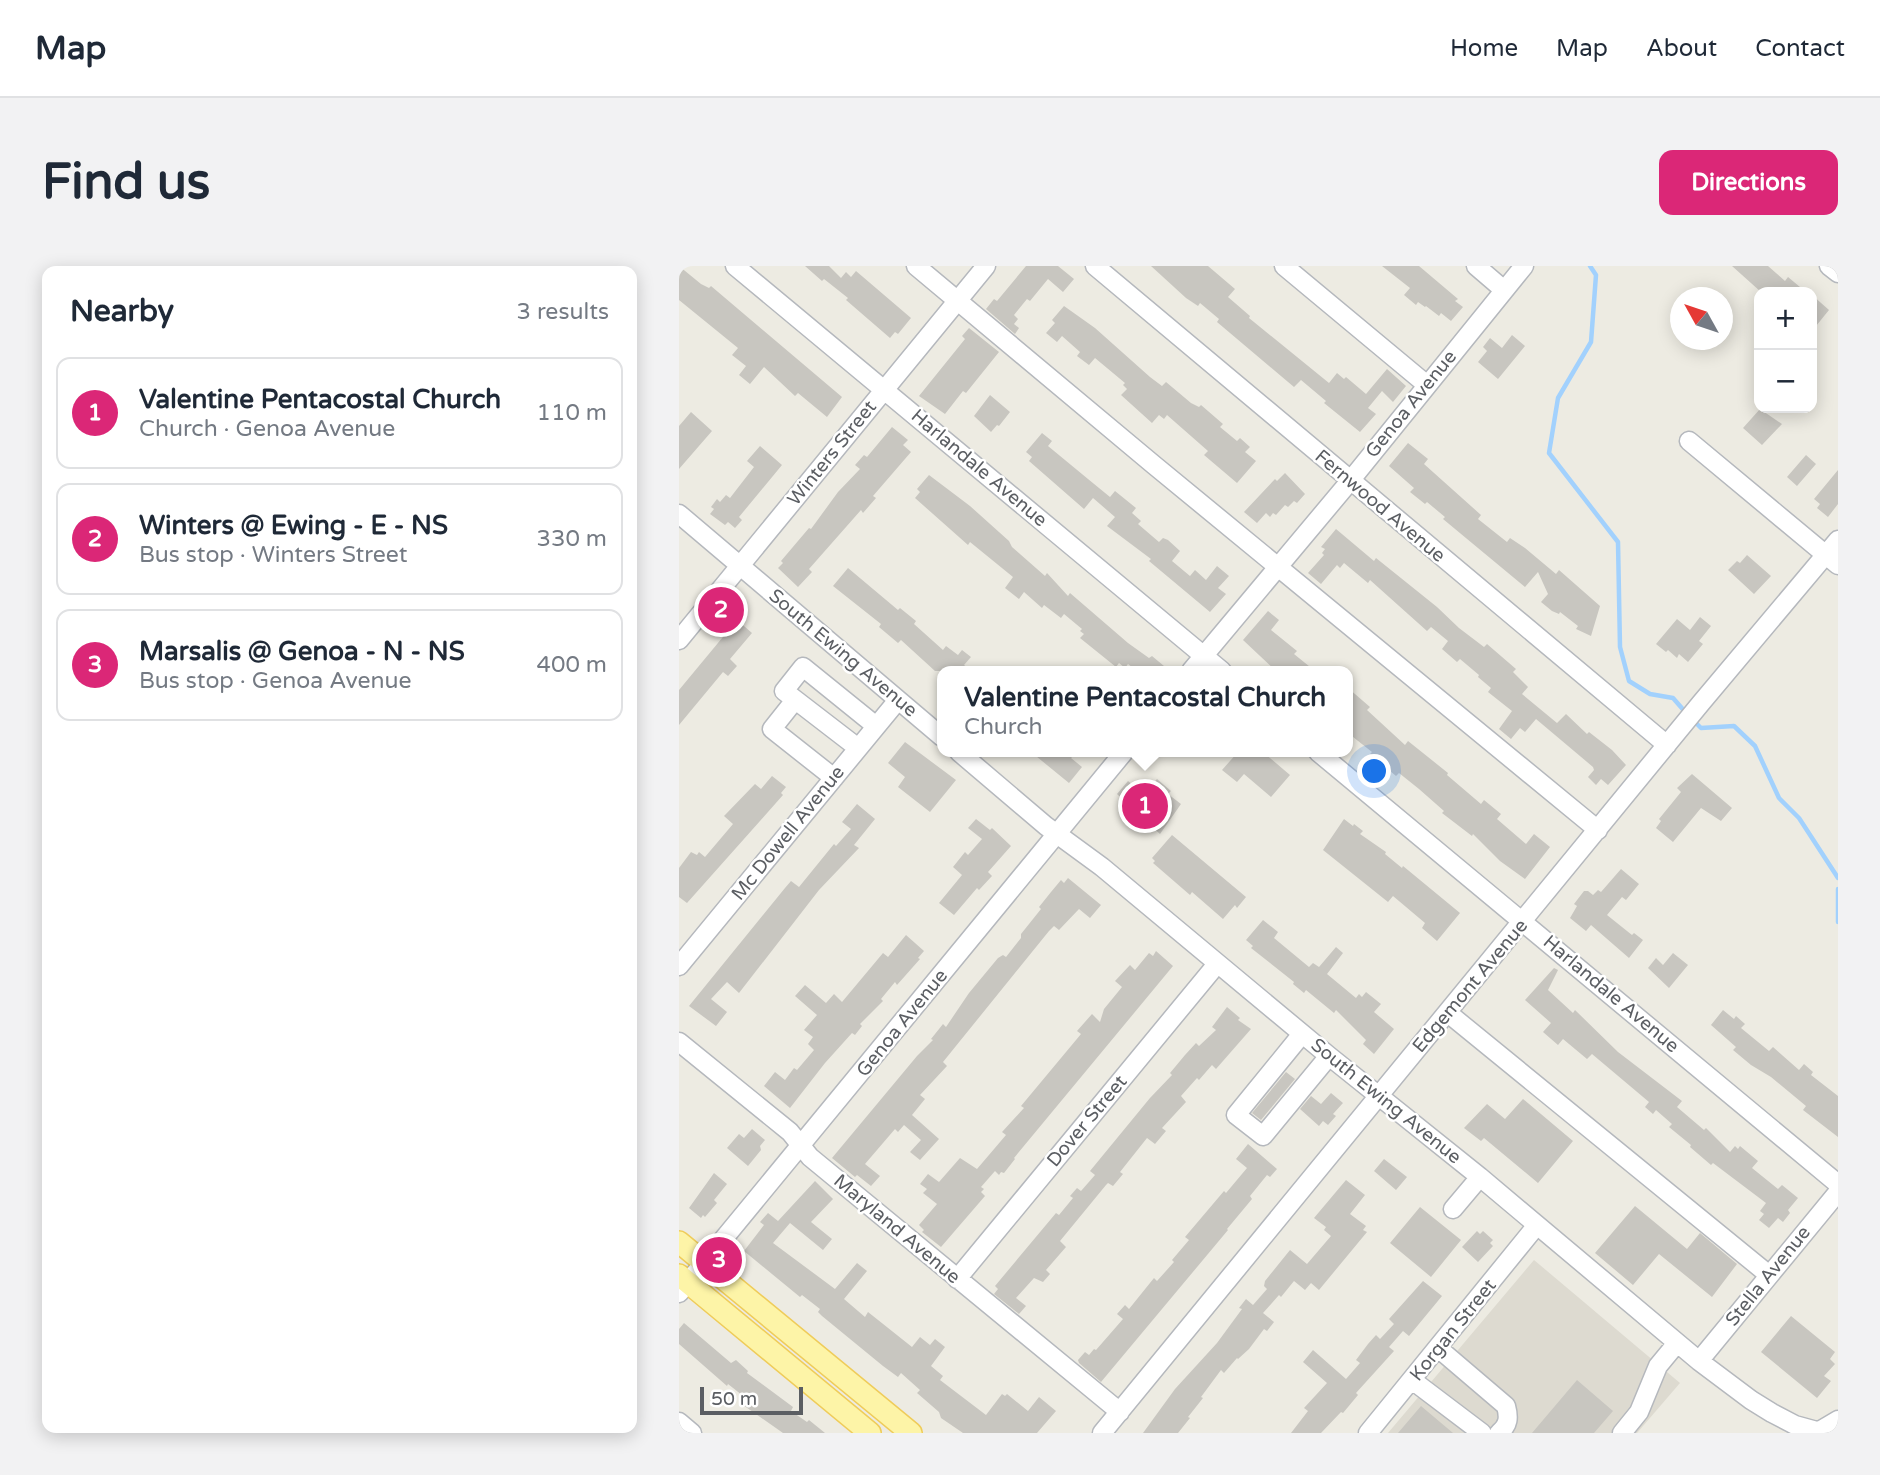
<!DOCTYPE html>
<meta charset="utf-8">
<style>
:root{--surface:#fff;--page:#f2f2f3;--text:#1f2937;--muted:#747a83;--line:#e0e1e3;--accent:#db2777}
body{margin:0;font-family:"Varela Round",sans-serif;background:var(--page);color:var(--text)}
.controls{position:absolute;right:21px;top:21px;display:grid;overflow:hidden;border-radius:14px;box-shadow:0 4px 18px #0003}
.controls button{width:63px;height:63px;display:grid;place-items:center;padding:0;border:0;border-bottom:2px solid var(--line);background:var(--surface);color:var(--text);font:35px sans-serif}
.compass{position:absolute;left:991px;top:21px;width:63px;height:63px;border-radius:50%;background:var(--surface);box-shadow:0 4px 18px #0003;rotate:310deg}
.scale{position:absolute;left:21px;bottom:18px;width:103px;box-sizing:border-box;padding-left:7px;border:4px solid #5b5e63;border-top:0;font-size:19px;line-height:24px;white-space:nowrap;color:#5b5e63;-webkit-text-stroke:5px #fff;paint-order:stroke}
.you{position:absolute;left:696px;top:506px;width:24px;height:24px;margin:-18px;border:5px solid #fff;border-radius:50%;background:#1a73e8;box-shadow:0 0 0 10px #1a73e833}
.badge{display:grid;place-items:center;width:46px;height:46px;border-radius:50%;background:var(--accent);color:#fff;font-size:23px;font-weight:700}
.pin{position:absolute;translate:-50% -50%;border:4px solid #fff;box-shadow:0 2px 7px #0006}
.popup{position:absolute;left:258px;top:400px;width:416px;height:91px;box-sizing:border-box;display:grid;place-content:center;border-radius:14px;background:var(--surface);filter:drop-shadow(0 2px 5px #0005);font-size:23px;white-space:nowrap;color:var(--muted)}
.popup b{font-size:26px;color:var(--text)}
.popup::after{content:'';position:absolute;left:50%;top:100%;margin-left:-14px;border:14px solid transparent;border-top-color:var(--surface)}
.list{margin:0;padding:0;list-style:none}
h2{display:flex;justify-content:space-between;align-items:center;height:91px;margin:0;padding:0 28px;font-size:30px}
h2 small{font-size:23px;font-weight:400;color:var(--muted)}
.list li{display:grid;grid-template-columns:46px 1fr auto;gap:21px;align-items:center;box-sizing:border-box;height:112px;margin:0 14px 14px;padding:0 14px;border:2px solid var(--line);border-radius:14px}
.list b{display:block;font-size:26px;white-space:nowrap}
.list p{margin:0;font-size:23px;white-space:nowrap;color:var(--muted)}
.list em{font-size:23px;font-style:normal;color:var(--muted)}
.map{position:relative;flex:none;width:1159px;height:1167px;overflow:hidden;border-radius:14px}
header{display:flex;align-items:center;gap:42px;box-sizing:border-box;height:98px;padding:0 35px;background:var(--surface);border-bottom:2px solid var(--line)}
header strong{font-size:33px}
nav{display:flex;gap:38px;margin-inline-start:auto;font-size:24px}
.intro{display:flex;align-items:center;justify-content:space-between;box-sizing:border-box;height:168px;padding:0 42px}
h1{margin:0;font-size:49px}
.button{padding:18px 32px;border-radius:14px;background:var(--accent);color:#fff;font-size:24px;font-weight:700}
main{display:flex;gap:42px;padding:0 42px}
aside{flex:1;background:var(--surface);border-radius:14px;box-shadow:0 4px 18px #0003}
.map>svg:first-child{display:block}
.education{fill:#dddad0}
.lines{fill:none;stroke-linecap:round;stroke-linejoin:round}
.stream{stroke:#a2d1fd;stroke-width:4.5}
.building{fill:#c8c6c0}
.minor-casing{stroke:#b5b8bd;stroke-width:21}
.major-casing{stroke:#efcc5a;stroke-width:24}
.minor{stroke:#fff;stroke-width:18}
.major{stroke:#fdf4a7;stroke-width:21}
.labels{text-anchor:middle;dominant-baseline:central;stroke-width:5;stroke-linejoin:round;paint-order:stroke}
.street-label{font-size:19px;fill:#5b5e63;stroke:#fff}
</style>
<header>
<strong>Map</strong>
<nav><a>Home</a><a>Map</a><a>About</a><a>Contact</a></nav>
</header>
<div class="intro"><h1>Find us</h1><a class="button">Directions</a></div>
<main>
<aside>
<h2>Nearby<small>3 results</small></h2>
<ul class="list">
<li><span class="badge">1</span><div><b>Valentine Pentacostal Church</b><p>Church · Genoa Avenue</p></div><em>110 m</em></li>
<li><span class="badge">2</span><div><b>Winters @ Ewing - E - NS</b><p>Bus stop · Winters Street</p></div><em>330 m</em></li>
<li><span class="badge">3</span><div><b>Marsalis @ Genoa - N - NS</b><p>Bus stop · Genoa Avenue</p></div><em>400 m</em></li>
</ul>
</aside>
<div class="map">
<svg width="1159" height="1167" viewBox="0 0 1159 1167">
<rect width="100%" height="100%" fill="#edebe2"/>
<!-- education -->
<path class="education" d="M855,994l146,123 -43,50h-249z"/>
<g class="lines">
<!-- stream -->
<path class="stream" d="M911,0l6,9 -5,67 -33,56 -9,55 69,89 2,105 9,34 21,13 23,4 14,16
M1014,454l8,8 33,-2 21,20 24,52 20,20 39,60
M1159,623v33"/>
</g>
<!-- building -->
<path class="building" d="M0,0l22,18 8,4 2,-2 131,111 -15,20 -29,-24 -3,3 -31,-29 -14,17 -11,-9 7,-9 -14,-11 6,-7 -59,-48z
M126,0h24l12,12 5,-6 5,5 5,-6 55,47 -13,16 -3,-2 -5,6 -44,-38 2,-2 -24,-19 -2,2z
M347,0h32l16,13 -11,13 -15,-13 -18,22 -3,-2 -13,16 4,4 -4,5 5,4 -4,6 -29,-25 8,-10 3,2z
M472,0h57l27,23 -7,8 22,19 -1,2 80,65 8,-10 7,6 2,-2 20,17 21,-25 19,17 -13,16 -11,-11 -14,17 8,6 -16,18 -36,-29 2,-2 -25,-21 -7,7 -77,-65 2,-3 -19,-16 -2,3 -12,-8z
M703,0h37l39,33 -3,2 8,6 -12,14 -10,-8 -2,3 -13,-10 -1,1 -7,-5 -2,3 -12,-10 6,-7z
M1053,0h36l17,15 3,-4 18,15h-45z
M1133,29l17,15 -17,21z
M385,40l31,22 55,49 12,9 4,-4 25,21 8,4 2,-2 22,19 -3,3 17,14 3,-3 10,9 -5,5 11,9 -19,22 -33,-28 4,-4 -41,-36 -3,4 -5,-4 -7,8 -31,-28 6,-6 -4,-4 2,-2 -30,-25 -6,7 -12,-9 3,-4 -18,-16 -5,6 -11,-9 9,-10 -3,-3z
M290,62l30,24 -33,41 -3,-2 -18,23 -26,-18 46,-57 -3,-3z
M833,69l13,11 -27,33 -20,-17 9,-11 -4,-4 7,-9 12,10z
M311,129l20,17 -11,14 -2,-1 -6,7 -17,-16z
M1081,143l22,15 -20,21 -19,-17z
M12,146l21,19 -33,38v-43z
M213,161l16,13 -5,5 8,7 -38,44 3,2 -13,15 -2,-3 -52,59 3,3 -14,15 -20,-19 5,-5 -2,-2 28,-33 2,1 27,-37 22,-23 -5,-4 9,-10 3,2z
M363,167l10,8 -4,5 40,33 22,18 5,-6 21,17 -4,5 9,8 -3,3 21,18 4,-4 5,2 12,11 -8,10 18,15 5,-6 11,10 11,-14 12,10 -11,12 8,6 -16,18 -61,-51 2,-2 -44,-33 8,-9 -22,-19 -9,11 -55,-48 3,-4 -6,-5z
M729,177l20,16 -4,5 57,51 -3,4 29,23 3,-4 15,10 31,26 3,-4 41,36 -9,30 -15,-7 2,-3 -18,-14 -1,2 -7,-3 -11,-9 7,-8 -10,-22 -13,15 -82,-68 2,-2 -18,-15 -2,2 -15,-12 4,-4 -25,-22z
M81,180l22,19 -43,52 3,3 -7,8 -7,-6 -3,3 -15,-11 4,-5 -3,-2 6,-8 3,3 6,-7 4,3 24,-31 -7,-6z
M1127,189l10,9 -19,22 -10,-9z
M1159,204v34l-10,13 -11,-9 3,-4 -6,-5z
M606,207l20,21 -8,9 -3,-2 -6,6 -3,-2 -9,10 -3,-2 -3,4 -4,-4 -9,10 -13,-11 31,-33 2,2z
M250,209l41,31 39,35 3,6 33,29 2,-3 21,23 2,-3 58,50 21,15 3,-2 18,15h-33l-9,-7 -3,4 -6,-5 -3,4 -36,-29 4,-4 -4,-3 2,-2 -18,-15 -3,4 -17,-13 -2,3 -18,-16 -5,7 -14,-11 8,-11 -43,-35 -2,3 -53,-47 5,-6 -3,-3z
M657,263l38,32 2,-3 61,49 22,21 25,19 3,-3 29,25 -3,3 15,15 -6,7 35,29 9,-9 21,20 2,-2 23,18 14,15 -18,20 -7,-6 -5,6 -8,-8 6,-7 -1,-3 -57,-48 -11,13 -5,-4 -9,11 -12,-10 13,-18 -24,-19 3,-4 -13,-11 1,-2 -19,-16 -3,3 -15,-13 6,-8 -17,-14 -4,4 -57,-51 -2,3 -24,-20 -4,5 -3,-3 -16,19 -13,-11 16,-18 -2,-2 3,-4 -4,-2z
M1068,289l24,21 -17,18 -26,-24 9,-9 3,2z
M169,302l50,42 2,-2 16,13 -2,3 29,26 3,-4 12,9 4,-5 9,7 -7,8 8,6h-37l-34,-31 -3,3 -19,-16 2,-3 -48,-38z
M589,345l11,9 -8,10 26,21 -3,3 21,17h-39l-33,-31z
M1021,351l11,9 -12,15 4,3 -15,18 -9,-8 -2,4 -9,-8 -2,2 -10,-8 21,-25 13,11z
M58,354l15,13 -22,26 7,7 -9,10 -5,-4 -44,53v-35z
M669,422l22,19 -3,3 38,35 3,-4 40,32 -1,2 34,29 3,-4 17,14 -4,5 29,25 8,-10 16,13 -25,32 -25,-18 -27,-27 -1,2 -30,-23 2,-2 -25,-22 -20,-16 -3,3 -26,-22 2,-2 -24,-19z
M226,476l51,38 -26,32 -32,-25 7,-10 -17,-14z
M352,486h46l-6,6 11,9 -13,16z
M559,486h25l27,23 -19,22 -27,-23 -7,8 -15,-12z
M1013,508l40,34 -11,13 -20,-13 -28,34 -17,-14 5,-7 -2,-2 22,-27 -4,-4z
M93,510l14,11 -5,6 2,2 -96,108 -8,-6v-29l12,-16 6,3 2,-3 6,5 28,-33 -9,-8 31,-32 6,5z
M478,513l14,12 -3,3 13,10 -21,30 -43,-40 11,-13 16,13z
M178,538l18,15 -21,26 5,3 -40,42 -80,103 -12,-11 -16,17 16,13 -11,14 -27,-20 96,-118 6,-7 8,6 35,-43 2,2 15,-17 -9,-7z
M297,553l14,11 2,-2 19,18 -23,26 4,4 -13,14 -2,-2 -23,27 -15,-12 23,-28 -9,-8 12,-15 3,3 14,-16 -14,-11z
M665,553l9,7 1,-2 9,7 -3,3 26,18 -1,2 17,14 1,-2 57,47 -23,28 -15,-13 3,-5 -32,-27 -5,6 -65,-52z
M493,569l74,62 -9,11 -2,-3 -12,14 -31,-27 -2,3 -37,-32 2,-2 -3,-3z
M942,603l18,15 -13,16 -4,-3 -15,18 25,20 2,-2 9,7 -14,18 -38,-33 -5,6 -16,-13 7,-12 -3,-2 10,-13h4l5,4 5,-5 3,2z
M389,612l33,27 -11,13 -11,-9 -20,21 -5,-4 -5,5 -106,131 4,4 -27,29 5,4 -13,16 27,24 -19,21 -10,-8 11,-12 -17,-15 -6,7 -3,-3 -30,35 15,12 -9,10 -14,-11 -2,2 -23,-19 85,-102 16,-16 -2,-1 12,-15 3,3 23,-34 29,-35 5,-3 3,2 15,-19v-4l20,-25 -2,-2 12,-15 10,-12 3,3z
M584,654l15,12 -4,6 35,29 4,-4 6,4 17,-20 7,6 -16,21 29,24 3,-4 3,3 4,-5 15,12 -7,8 20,17 -20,25 -11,-10 3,-4 -30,-30 -2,3 -28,-23 -2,3 -11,-9 1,-2 -43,-34 2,-2 -7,-6z
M227,669l18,16 -6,7 2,1 -23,26 -2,-3 -14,17 2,2 -23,23 2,2 -7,9 -3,-2 -27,30 -35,45 -26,-22 11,-14 10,8 9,-12 3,2 17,-20 -6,-6 5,-7 -9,-7 13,-15 -22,-19 10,-11 21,18 8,-9 8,8 41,-49 5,4z
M477,685l17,15 -159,192 1,1 -11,14 -3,-1 -2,3 -4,-4 -14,16 3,2 -3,3 4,4 -44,51 -19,-15 2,-2 -5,-5 18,-21 -14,-11 4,-4 -7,-5 8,-10 11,8 21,-24 17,11 29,-34 -4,-3 22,-24 -3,-2 60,-72 -4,-3 15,-17 8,8 4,-13 18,-22 -7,-6 15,-16 5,5 14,-17 4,3z
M994,687l15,12 -19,23 -21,-20 8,-10 7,7z
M875,702l4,2 -10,20 25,23 2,-3 43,42 64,49 -5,6 27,23 2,-2 24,24 5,-6 3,3 2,-3 18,15 -6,7 26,21 4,-4 16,13 -10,12 2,3 -7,9 -5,-4 -9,10 -10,-8 5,-6 -4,-3 6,-8 -53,-40 -2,2 -21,-18 1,-2 -22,-18 3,-3 -16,-14 -3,4 -8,-7 4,-5 -57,-48 -5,5 -24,-20 -5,6 -15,-13 8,-9 -26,-23z
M548,741l13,11 -2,2 13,9 -35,40 -4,-4 -13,15 -2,-2 -16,18 5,6 -24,26 4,3 -11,13 -8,-6 -27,34 3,2 -10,12 -5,-3 -2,2 -46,56 6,6 -20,23 4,4 -7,8 -9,-4 -18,20 10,8 -7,8 -25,-20 4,-5 -3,-3 61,-73 3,2 14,-17 -3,-2 7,-8 4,3 14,-16 -5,-4 60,-73 22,-23 -2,-2 15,-18 11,-12 3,3 17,-16 -4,-3z
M1044,744l11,9 2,-3 9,8 -4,4 28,23 4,-4 26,23 5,-6 9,8 -2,3 27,21v41l-35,-27 3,-4 -35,-29 -20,-12 -18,-15 3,-3 -25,-22z
M607,806l9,7 -34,41 -9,-7z
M652,827l12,10 -10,11 3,2 -8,9 -5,-4 -4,5 -19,-17 11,-13 10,8z
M844,833l50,42 -35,42 -54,-45 -3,3 -17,-13 23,-24 18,15z
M73,863l13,11 -5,6 1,4 -13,16 -21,-18 12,-14 5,4z
M569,878l29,25 -7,8 -3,-2 -17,21 2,3 -25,30 1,1 -127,152 -22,-19 -1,-3 7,-8 4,3 5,-6 2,1 27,-31 -6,-5 8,-9 4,4 25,-31 3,3 17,-19 -2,-2 17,-20 -4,-3 39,-46 2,2 21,-25 -11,-9z
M705,893l23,18 -11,13 -22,-19z
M35,907l13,11 -13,16 3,3 -12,14 -2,-2 -2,3 -12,-10z
M667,914l19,15 -15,19 16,12 -3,4 4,2 -48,58 -8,-7 -6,7 -11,-9 -13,16 -2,-2 -16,18 11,9 -7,9 -3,-2 -15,20 -11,10 -1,-1 -13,15 -3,-3 -20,27 2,1 -15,19 2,1 -12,15h-35l32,-44 42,-46 25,-34 -3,-1 7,-9 7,6 14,-16 -3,-3 1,-5 25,-31 17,14 24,-28 -7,-6 2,-3 -12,-9z
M136,915l18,18 -22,23 21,17 -9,11 -33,-27 -17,20 62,46 22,-26 10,8 -23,28 21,18 3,-5 44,35 8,-10 10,8 5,-6 10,8 -14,19 12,10 -3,4 46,35 16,-21 3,2 2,-2 21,17 11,-14 17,14 -19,22h-74l-22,-15 -2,-6 -22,-19 3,-3 -19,-17 -3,4 -15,-11 -61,-50 -4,-4 2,-3 -18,-14 -2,2 -56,-46 20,-26 -4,-3 8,-9 10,8z
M956,940l52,43 13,-16 37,31 -25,33 -53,-43 -26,31 -38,-32z
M741,941l41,33 -30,37 -41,-34z
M798,965l3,3 3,-3 10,9 -3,3 3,3 -15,16 -16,-15z
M744,1015l19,15 -33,40 -6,-5 -14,16 5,4 -38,42 2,2 -15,18 -2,-1 -20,21h-30l17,-22 -4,-3 23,-25 -24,-21 10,-12 33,29 14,-16 -4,-3 12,-16 8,-9 4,4 14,-15 -5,-5z
M1112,1050l44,36 -5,7 5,5 -11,12 7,5 -14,17 -56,-46z
M5,1057l47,40 5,-3 12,11 -1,2 46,34 -2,4 16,11 2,-2 16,13h-42l-40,-28 4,-6 -19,-15 -1,2 -48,-42v-15z
M898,1114l36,31 -19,22h-62z
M742,1140l32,27h-55z"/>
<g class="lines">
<defs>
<path id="minor" d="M56,0l487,405
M237,0l238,199 444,365
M416,0l572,479
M605,0l143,119
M797,0l28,24
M1150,0l9,7
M1010,175l149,124
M0,248l263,223
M0,374l307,-374
M512,405l159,-190 174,-215
M116,434l-23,29 62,49
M179,482l-74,-57 19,-24 73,59
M280,486l87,74 56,41 227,189 151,121 219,184 52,39 21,13 23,12 29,8
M639,486l520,432
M0,700l219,-266
M769,747l321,262
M623,768l-66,81 27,21 66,-80
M0,776l111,90 20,25 310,255
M774,943l27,-32
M278,1013l260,-315
M0,1027l445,-541
M759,1082l68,58c3,11 3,19 -7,27
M1020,1095l139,-169
M733,1114l70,53
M0,1156l13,11
M423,1167l599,-730 137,-163
M689,1167l169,-208
M943,1167l17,-21 19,-46 19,-23
M1137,1167l22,-13"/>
<path id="major" d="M0,976l232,191
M0,1009l191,158"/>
</defs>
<!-- minor casing -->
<use href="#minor" class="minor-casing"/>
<!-- major casing -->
<use href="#major" class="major-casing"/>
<!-- minor -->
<use href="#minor" class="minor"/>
<!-- major -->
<use href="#major" class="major"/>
</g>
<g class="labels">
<!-- street labels -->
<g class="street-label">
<text transform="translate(732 138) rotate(-51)">Genoa Avenue</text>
<text transform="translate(153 187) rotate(-51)">Winters Street</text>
<text transform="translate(300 202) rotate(40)">Harlandale Avenue</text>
<text transform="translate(701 240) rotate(40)">Fernwood Avenue</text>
<text transform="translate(164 387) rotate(40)">South Ewing Avenue</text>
<text transform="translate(109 567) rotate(-51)">Mc Dowell Avenue</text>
<text transform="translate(791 720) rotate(-50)">Edgemont Avenue</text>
<text transform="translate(932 728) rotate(40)">Harlandale Avenue</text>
<text transform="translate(223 757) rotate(-51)">Genoa Avenue</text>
<text transform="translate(707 835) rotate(39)">South Ewing Avenue</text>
<text transform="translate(408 855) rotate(-50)">Dover Street</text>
<text transform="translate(218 963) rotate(40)">Maryland Avenue</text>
<text transform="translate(1089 1010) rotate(-51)">Stella Avenue</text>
<text transform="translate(774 1064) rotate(-51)">Korgan Street</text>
</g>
</g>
</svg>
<div class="controls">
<button>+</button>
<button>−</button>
</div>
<svg class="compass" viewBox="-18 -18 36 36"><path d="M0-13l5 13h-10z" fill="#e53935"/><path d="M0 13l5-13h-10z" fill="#747a83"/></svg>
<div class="scale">50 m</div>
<div class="you"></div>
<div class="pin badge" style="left:466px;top:540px">1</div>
<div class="popup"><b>Valentine Pentacostal Church</b>Church</div>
<div class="pin badge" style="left:42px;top:344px">2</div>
<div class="pin badge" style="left:40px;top:994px">3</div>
</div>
</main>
